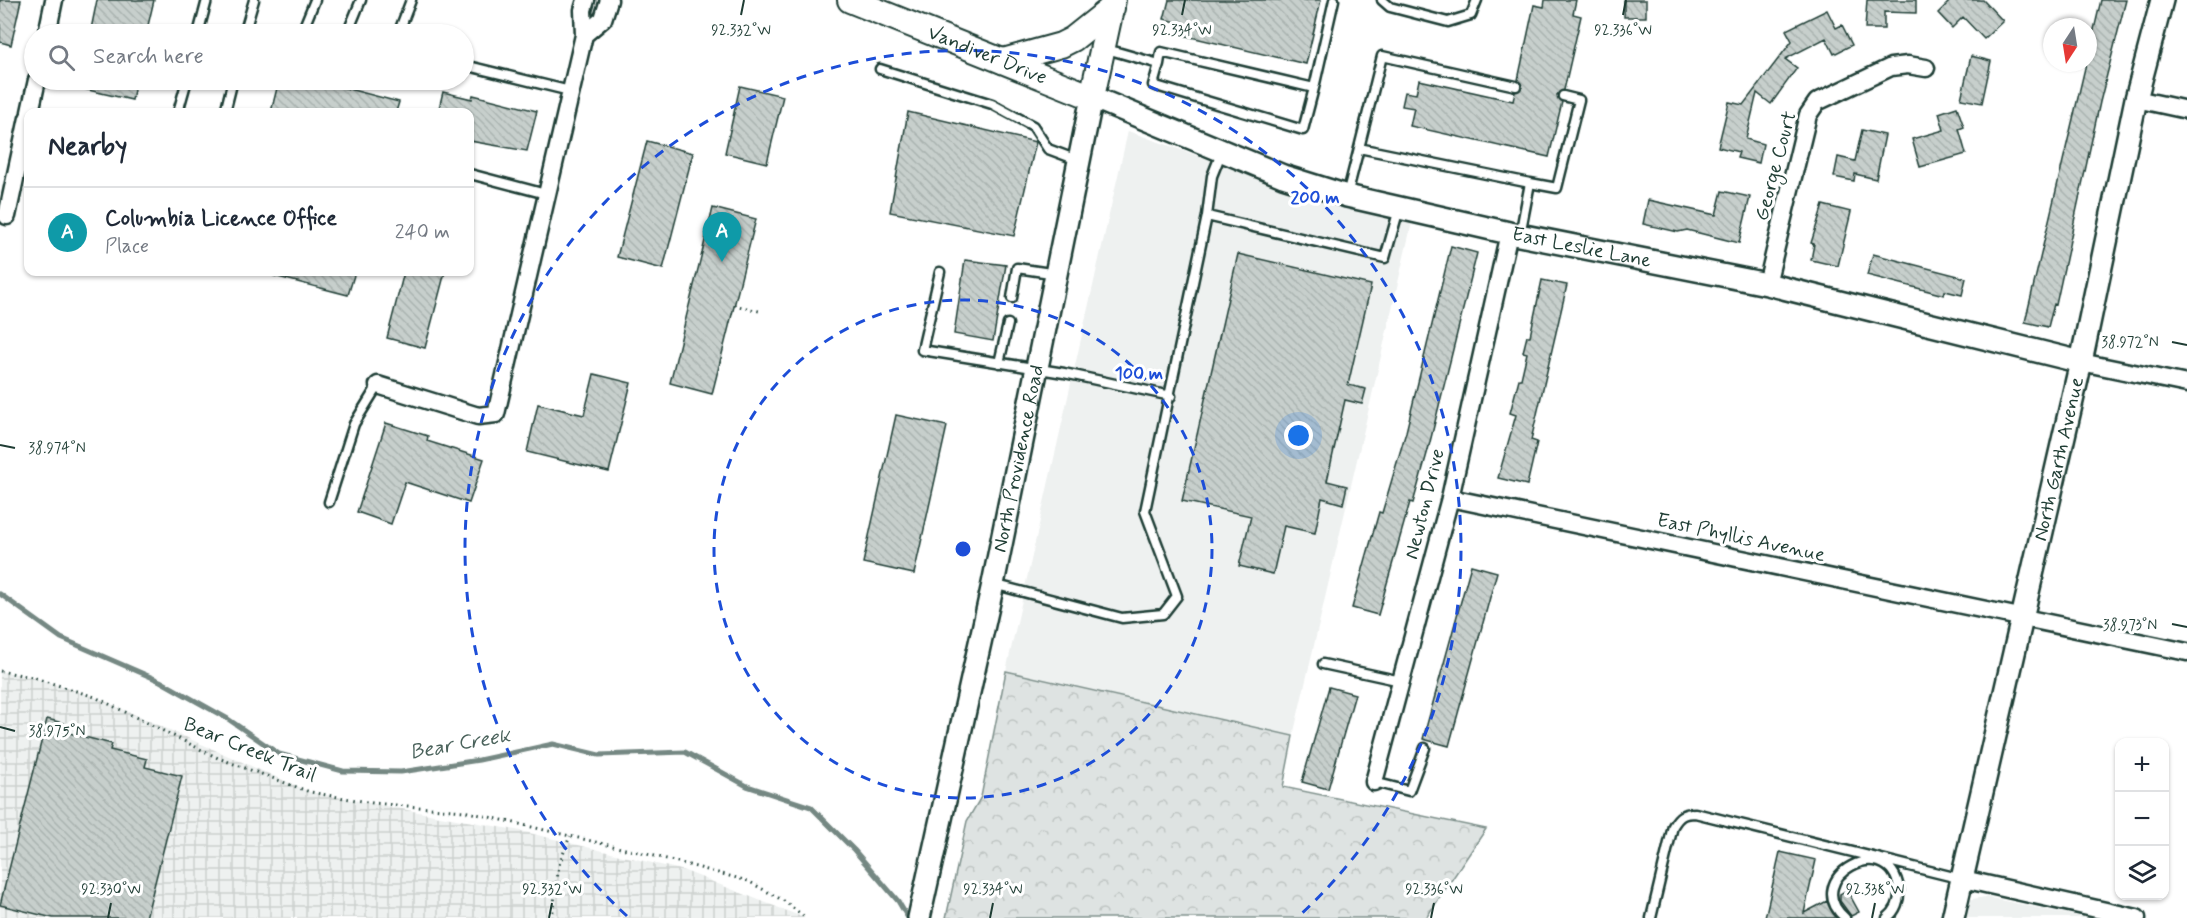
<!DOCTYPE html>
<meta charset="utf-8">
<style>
:root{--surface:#fff;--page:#f6f6f7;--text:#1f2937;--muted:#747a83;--line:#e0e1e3;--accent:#0b8043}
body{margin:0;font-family:Mynerve,sans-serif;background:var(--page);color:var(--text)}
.controls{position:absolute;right:18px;bottom:18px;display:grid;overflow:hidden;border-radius:12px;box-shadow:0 2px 4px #0004}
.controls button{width:54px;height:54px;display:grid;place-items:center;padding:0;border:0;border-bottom:2px solid var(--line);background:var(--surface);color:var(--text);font:30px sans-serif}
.compass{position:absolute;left:2043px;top:18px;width:54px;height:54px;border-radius:50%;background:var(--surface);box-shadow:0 2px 4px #0004;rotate:192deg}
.you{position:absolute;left:1299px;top:436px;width:21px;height:21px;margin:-15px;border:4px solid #fff;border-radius:50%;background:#1a73e8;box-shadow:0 0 0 9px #1a73e833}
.badge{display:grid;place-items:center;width:39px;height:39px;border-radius:50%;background:var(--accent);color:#fff;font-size:20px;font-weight:700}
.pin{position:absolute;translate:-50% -50px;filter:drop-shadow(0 2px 3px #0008)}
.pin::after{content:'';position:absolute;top:32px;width:21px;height:18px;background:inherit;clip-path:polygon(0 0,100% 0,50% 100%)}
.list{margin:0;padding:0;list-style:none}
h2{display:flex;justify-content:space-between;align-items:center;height:78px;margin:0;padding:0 24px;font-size:26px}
h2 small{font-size:20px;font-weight:400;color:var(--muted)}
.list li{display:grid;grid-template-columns:39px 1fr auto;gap:18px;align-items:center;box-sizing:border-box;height:90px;padding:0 24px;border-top:2px solid var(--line)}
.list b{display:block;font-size:22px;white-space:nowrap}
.list p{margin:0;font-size:20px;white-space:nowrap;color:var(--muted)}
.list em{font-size:20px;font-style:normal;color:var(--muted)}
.icon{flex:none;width:33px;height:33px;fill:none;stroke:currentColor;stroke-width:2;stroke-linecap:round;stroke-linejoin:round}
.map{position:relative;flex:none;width:2187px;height:918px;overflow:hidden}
.search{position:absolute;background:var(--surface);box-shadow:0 2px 4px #0004;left:24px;top:24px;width:450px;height:66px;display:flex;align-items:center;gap:15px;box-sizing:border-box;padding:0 21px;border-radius:33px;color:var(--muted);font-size:22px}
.panel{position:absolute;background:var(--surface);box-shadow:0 2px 4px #0004;left:24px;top:108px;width:450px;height:168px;border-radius:12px}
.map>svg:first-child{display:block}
.built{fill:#eef1f0}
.industrial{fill:url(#industrial-grid)}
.forest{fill:url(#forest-crowns);stroke:#7e908b;stroke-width:1.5}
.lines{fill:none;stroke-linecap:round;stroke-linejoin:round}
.stream{stroke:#758883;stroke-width:5}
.building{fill:url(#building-back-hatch);stroke:#1f3d34;stroke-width:1.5}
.service-casing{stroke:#1f3d34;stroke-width:13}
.minor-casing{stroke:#1f3d34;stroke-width:21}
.tertiary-casing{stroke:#1f3d34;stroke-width:26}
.secondary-casing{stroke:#1f3d34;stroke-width:28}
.path{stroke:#1f3d34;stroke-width:3;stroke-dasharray:1.5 4.5;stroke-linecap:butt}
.service{stroke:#fff;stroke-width:8}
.minor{stroke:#fff;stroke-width:16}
.tertiary{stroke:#fff;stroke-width:21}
.secondary{stroke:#fff;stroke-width:24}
.ticks{fill:none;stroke:#1f3d34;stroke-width:2}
.ring{fill:none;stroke:#1d4ed8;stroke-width:3;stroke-dasharray:10 8}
.labels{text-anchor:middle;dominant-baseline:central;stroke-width:6;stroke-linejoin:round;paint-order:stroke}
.street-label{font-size:20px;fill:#1f3d34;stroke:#fff}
.water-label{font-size:21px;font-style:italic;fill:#4a625b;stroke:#fff}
.ticks-label{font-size:15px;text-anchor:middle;fill:#1f3d34;stroke:#fff;stroke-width:6;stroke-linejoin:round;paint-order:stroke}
.centre{fill:#1d4ed8;stroke:#fff;stroke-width:3}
.ring-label{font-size:18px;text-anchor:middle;font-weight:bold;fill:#1d4ed8;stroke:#fff;stroke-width:6;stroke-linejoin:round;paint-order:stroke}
</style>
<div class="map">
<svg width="2187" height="918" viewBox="0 0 2187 918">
<defs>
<pattern id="industrial-grid" width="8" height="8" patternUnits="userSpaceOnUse" patternTransform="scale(1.5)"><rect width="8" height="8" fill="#eef1f0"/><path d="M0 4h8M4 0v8" fill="none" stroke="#ccd0ce"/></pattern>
<pattern id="forest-crowns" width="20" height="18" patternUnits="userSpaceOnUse" patternTransform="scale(1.5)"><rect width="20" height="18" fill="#dee3e2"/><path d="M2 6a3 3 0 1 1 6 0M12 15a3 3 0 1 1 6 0" fill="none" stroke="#bec4c2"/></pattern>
<pattern id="building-back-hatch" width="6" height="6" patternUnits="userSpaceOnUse" patternTransform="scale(1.5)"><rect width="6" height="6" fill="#c7cfcc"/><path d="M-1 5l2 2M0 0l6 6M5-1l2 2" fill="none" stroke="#aab3b0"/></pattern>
</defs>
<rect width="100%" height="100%" fill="#fff"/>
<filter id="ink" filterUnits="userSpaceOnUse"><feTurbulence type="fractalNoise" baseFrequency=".0167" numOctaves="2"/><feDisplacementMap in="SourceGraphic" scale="12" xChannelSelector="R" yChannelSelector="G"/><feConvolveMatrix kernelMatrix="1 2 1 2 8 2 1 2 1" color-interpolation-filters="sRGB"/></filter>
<g filter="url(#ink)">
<!-- built -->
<path class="built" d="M1128,131l144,51 141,36 -120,518 -287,-65z
M1986,897l100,21h-124l6,-16 4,-3z"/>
<!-- industrial -->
<path class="industrial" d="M0,671l32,6 63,20 215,95 211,39 164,40 120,47h-805z"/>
<!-- forest -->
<path class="forest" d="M1006,671l287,65 -10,51 203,42 -60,89h-480l21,-97 14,-24z"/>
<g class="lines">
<!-- stream -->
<path class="stream" d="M0,594l61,44 99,43 68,38 51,35 64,17 58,1 78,-12 74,-16 46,11 86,-3 62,34 64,21 43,43 44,51 10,17"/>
</g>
<!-- building -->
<path class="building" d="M0,0h21l-10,45 -11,-3z
M97,0h57l-8,34h-56z
M1169,0h152l-15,64 -124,-29 3,-11 -21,-5z
M1545,0h31l-3,14 8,2 -17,74 -7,5 5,7 -13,55 -139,-31 4,-18 -12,-2 3,-14 11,2 3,-14 94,21 2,-9 7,-5 -4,-7 16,-75 10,2z
M1624,0h22v17h-22z
M1867,0h49v13l-32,-1v17h-19z
M1951,0h32l20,21 -19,18 -21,-22 -11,11 -14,-15z
M2101,0h25l-26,102 -44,203 -2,-1 -6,23 -23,-5z
M1827,10l9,18 6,-3 10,20 -18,9 -8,-16 -41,21 12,9 -26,36 -14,-11 -11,46 17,5 -4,19 -22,-5 2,-6 -21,-5 11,-45 14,3 49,-64 -6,-11z
M1971,56l20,5 -9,42 -21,-4z
M66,80h70l-4,20 -66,-15z
M279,80h35l85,22 -3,10h-125z
M740,86l43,10 -16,67 -42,-10z
M443,92l29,7 1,-4 64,16 -10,40 -57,-10v-29h-32z
M1957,107l7,20 -5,2 7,25 -46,13 -8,-28 32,-9 -5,-17z
M908,112l128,30 -22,94 -124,-24z
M1862,130l23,5 -9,44 -21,-5 -1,7 -20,-4 4,-20 17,4z
M647,141l46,12 -30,116 -46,-12z
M1722,191l28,6 -11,46 -52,-13 -9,2 -35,-8 5,-24 68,15z
M1823,205l28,7 -13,54 -27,-6 3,-16 -3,-1z
M713,208l43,11 -44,175 -42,-11z
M1451,246l26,7 -49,197 -15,53 -3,-1 -32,113 -26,-7 27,-96 3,1 24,-81z
M1238,254l133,31 -23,100 18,4 -4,15 -17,-4 -18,81 20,5 -4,18 -21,-6 -7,35 -31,-7 -11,48 -34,-8 12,-50 -69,-15z
M1873,254l93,24 -4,17 -17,-4 -1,4 -77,-20z
M965,260l41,5 -13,76 -39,-7z
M275,272h80l-7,23 -74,-19z
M404,272h41l-20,76 -38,-10z
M1542,280l25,5 -36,155 6,2 -10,43 -29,-7 18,-63 -6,-2 9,-34h2l6,-26 -4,-1 4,-16h3z
M594,374l37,9 -22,89 -82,-20 11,-48 46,11z
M896,415l51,11 -33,148 -51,-11z
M386,423l42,13 -1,5 57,18 -15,44 -64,-21 -14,42 -34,-12z
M1471,565l26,7 -48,174 -26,-7z
M1329,687l26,7 -27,95 -26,-7z
M47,719l16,4 -2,8 51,13 -2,6 37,9 -2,8 37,9 -36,142h-93l-53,-13z
M1780,852l36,8 -12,53 23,-12 10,17h-72z
M1847,890l12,22 -8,4 -11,-15v-7z"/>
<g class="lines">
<defs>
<path id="service" d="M1382,0l8,7 58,15 23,-7 6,-15
M198,34l9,-34
M244,34l10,-34
M301,34l14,-34
M347,34l14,-34
M398,34l13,-34
M1103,48l56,16 -6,21 150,45 11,-42 -153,-36 -2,12
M464,65l106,26
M880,69l112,35 41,22 15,23 32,12
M1314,88l20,-88
M178,112l9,-32
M225,112l8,-32
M1359,148l23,-92 134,30
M470,174l76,20
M1530,183l27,5 22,-88 -16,-4
M1347,195l12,-47 171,35 -10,52
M1207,216l5,-40 10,-25
M940,272l-18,78 142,23 107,23
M1012,298l5,-30 40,6
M999,363l9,-39
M329,502l25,-78 24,-39
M993,584l129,34 41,-4 14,-18 -32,-85 62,-295 178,42 14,-49
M1323,664l78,17
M1374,782l35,9 16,-43
M1651,918l22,-92c6,-10 10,-13 22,-13l267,66
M1845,918c-46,-40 45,-89 54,-29 1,11 -3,22 -12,29"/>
<path id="minor" d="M47,34l7,-34
M584,35l19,-16 6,-19
M2136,99l51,11
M30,112l7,-32
M7,216l21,-98
M1767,284l41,-169 9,-13 74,-35 17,-2 18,3
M2081,362l106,22
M378,385l100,31 18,-2 88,-379 -1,-25 3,-10
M1450,498l737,154
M1374,782l76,-284 59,-265
M1963,879l174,39"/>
<g id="tertiary">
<path id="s1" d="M919,918l74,-334 99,-487 191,79 64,20 162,37 258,51 314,78"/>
<path id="s2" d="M1953,918l128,-556 55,-263 26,-99"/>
</g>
<g id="secondary">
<path id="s3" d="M850,0l242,97 21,-97"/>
<path d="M1003,61l58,-16 12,-6 39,-31"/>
</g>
</defs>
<!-- service casing -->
<use href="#service" class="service-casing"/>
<!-- minor casing -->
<use href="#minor" class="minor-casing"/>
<!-- tertiary casing -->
<use href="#tertiary" class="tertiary-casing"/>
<!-- secondary casing -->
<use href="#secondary" class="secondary-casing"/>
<!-- path -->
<path class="path" d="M734,305l29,7
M0,671l32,6 63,20 123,61 92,34 63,11 91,8 195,46 89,24 36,20 22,17
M552,918l7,-53 11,-29"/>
<!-- service -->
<use href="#service" class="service"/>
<!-- minor -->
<use href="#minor" class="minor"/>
<!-- tertiary -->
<use href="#tertiary" class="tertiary"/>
<!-- secondary -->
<use href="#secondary" class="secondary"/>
</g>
</g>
<!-- ticks -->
<path class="ticks" d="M741,15l3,-15M1182,15l3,-15M1623,15l3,-15M2172,342l15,3M0,445l15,3M2172,624l15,3M0,727l15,4M108,918l3,-15M549,918l3,-15M990,918l3,-15M1431,918l3,-15M1872,918l3,-15"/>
<!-- distance rings -->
<g class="ring">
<circle cx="963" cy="549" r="249"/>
<path d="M627 916A498 498 0 1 1 1299 916"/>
</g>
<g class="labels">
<!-- street labels -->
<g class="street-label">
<text stroke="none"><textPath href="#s3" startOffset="148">Vandiver Drive</textPath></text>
<text transform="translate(1776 166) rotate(-75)">George Court</text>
<text stroke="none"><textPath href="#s1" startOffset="1353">East Leslie Lane</textPath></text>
<text stroke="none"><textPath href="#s2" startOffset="471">North Garth Avenue</textPath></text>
<text stroke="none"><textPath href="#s1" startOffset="470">North Providence Road</textPath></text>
<text transform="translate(1425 504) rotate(-76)">Newton Drive</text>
<text transform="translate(1741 538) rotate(12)">East Phyllis Avenue</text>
<text transform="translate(250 750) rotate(22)">Bear Creek Trail</text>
</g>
<!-- water labels -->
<g class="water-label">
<text transform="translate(460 744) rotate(-10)">Bear Creek</text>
</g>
</g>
<g class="ticks-label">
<text x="741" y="35">92.332°W</text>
<text x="1182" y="35">92.334°W</text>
<text x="1623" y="35">92.336°W</text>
<text x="2130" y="347">38.972°N</text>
<text x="57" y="453">38.974°N</text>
<text x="2130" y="630">38.973°N</text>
<text x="57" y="736">38.975°N</text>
<text x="111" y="894">92.330°W</text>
<text x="552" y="894">92.332°W</text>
<text x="993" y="894">92.334°W</text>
<text x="1434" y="894">92.336°W</text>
<text x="1875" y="894">92.338°W</text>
</g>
<circle cx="963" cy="549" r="9" class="centre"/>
<g class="ring-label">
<text x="1315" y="203">200 m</text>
<text x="1139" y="379">100 m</text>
</g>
</svg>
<div class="controls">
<button>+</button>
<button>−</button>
<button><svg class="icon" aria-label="layers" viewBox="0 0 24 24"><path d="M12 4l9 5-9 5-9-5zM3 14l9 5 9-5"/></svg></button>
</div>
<svg class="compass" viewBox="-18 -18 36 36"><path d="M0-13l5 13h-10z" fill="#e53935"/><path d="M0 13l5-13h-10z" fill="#747a83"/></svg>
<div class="you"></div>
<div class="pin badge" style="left:722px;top:262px;background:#0f9aa8">A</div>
<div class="search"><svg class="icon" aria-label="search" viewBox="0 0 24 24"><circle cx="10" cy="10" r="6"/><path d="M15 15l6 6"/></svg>Search here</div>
<section class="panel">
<h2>Nearby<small></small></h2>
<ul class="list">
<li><span class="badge" style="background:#0f9aa8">A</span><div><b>Columbia Licence Office</b><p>Place</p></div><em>240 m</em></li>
</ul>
</section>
</div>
